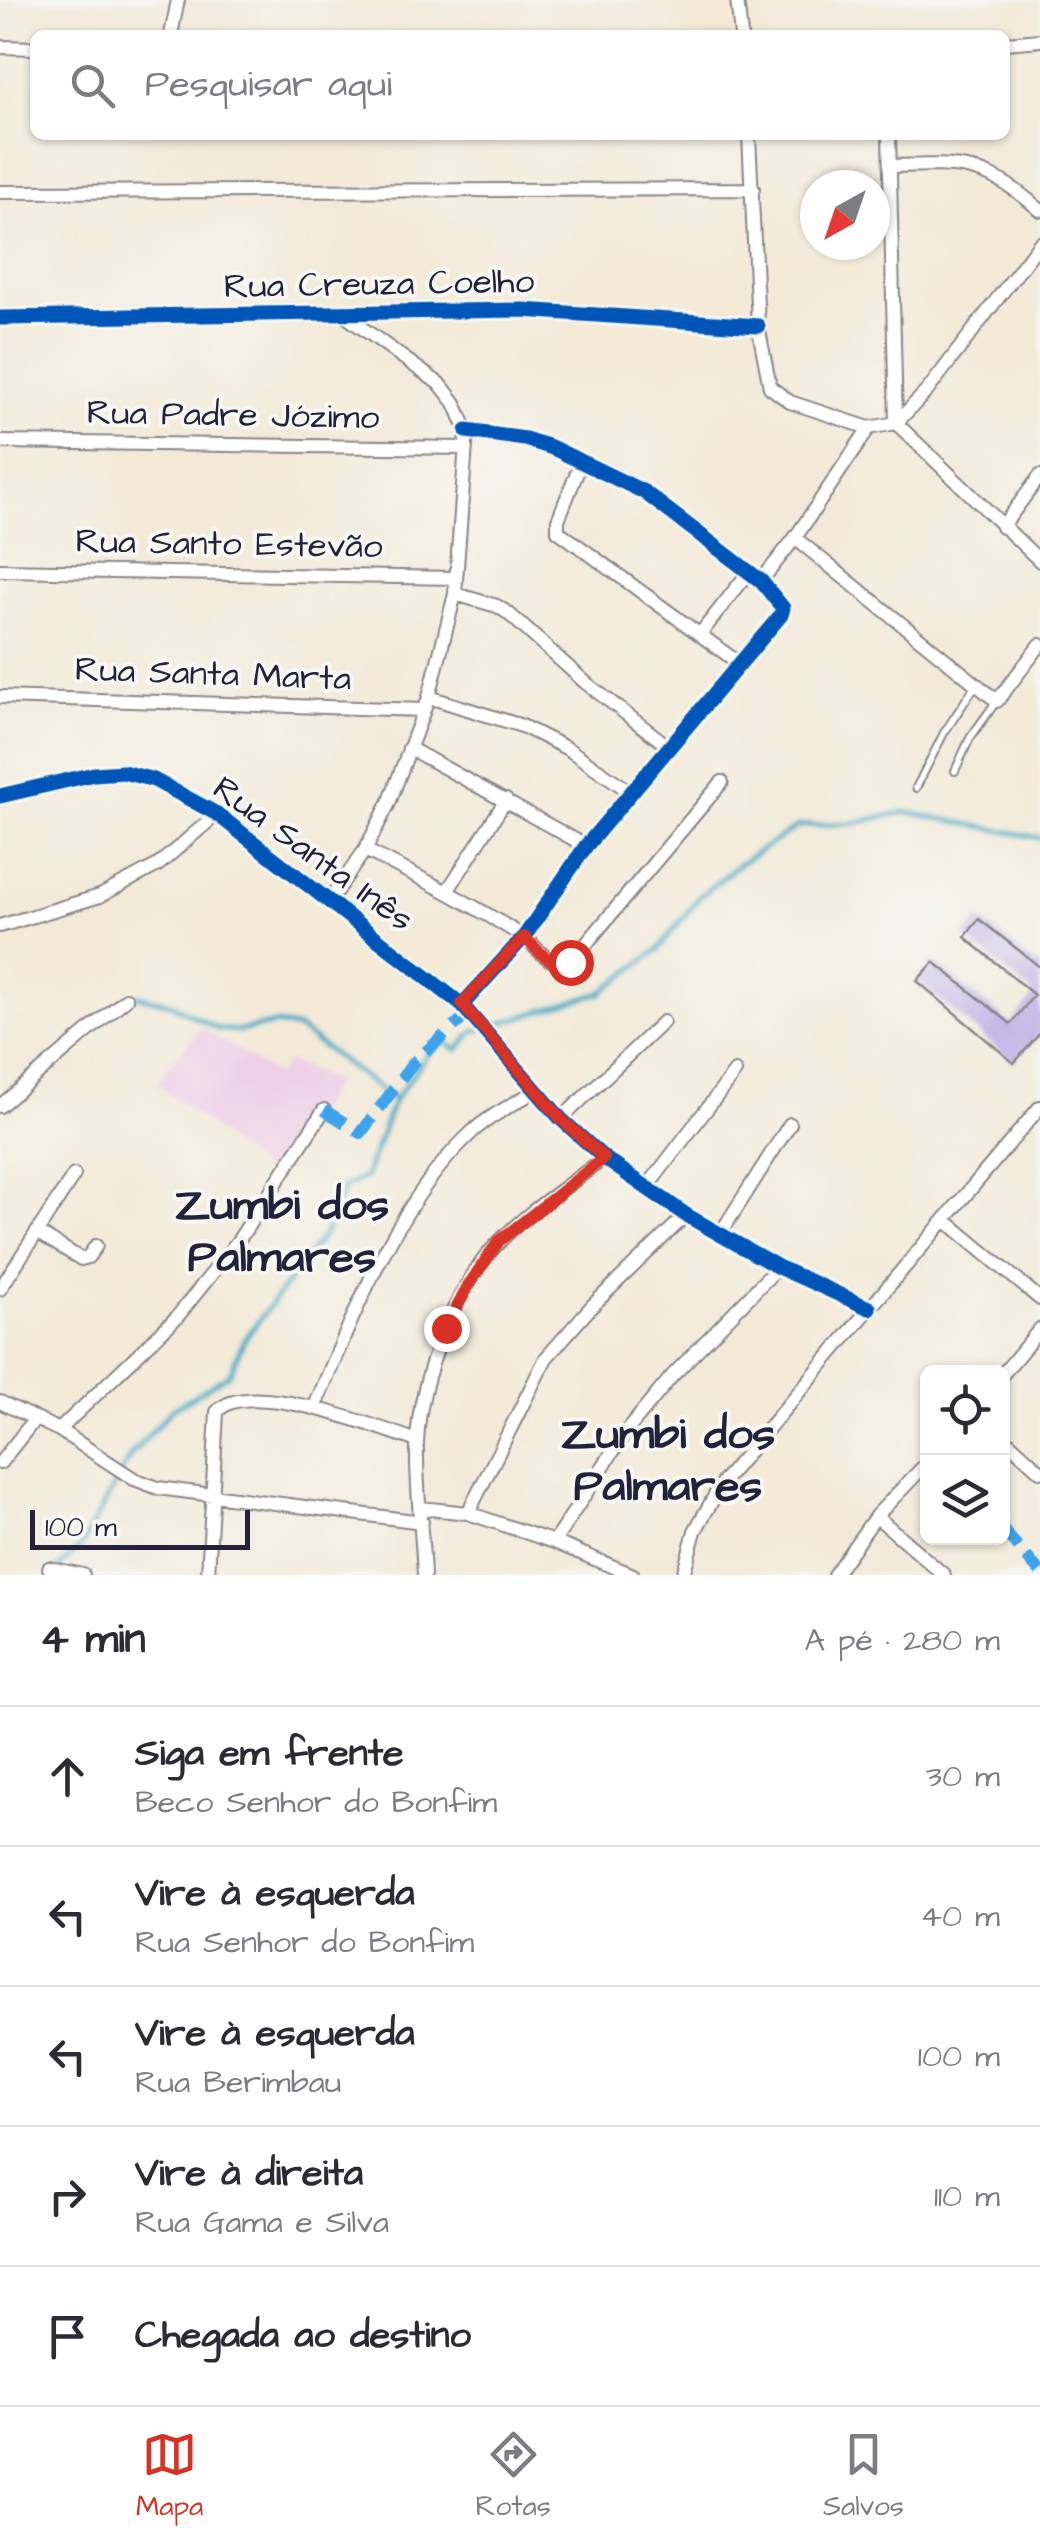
<!DOCTYPE html>
<html lang="pt">
<meta charset="utf-8">
<style>
:root{--surface:#fff;--page:#f7f7f7;--text:#2b2b33;--muted:#7c7c81;--line:#e1e1e2;--accent:#d93025}
body{margin:0;font-family:"Architects Daughter",sans-serif;background:var(--page);color:var(--text)}
.controls{position:absolute;right:30px;bottom:30px;display:grid;overflow:hidden;border-radius:15px;box-shadow:0 2px 8px #0004}
.controls button{width:90px;height:90px;display:grid;place-items:center;padding:0;border:0;border-bottom:2px solid var(--line);background:var(--surface);color:var(--text);font:50px sans-serif}
.compass{position:absolute;left:800px;top:170px;width:90px;height:90px;border-radius:50%;background:var(--surface);box-shadow:0 2px 8px #0004;rotate:220deg}
.scale{position:absolute;left:30px;bottom:25px;width:220px;box-sizing:border-box;padding-left:10px;border:5px solid #22223b;border-top:0;font-size:28px;line-height:35px;white-space:nowrap;color:#22223b;-webkit-text-stroke:8px #f6f6f2;paint-order:stroke}
.stop{position:absolute;width:30px;height:30px;margin:-22px;border:8px solid #d93025;border-radius:50%;background:#fff}
.stop.end{background:#d93025;border-color:#fff;box-shadow:0 2px 10px #0008}
.list{margin:0;padding:0;list-style:none}
h2{display:flex;justify-content:space-between;align-items:center;height:130px;margin:0;padding:0 40px;font-size:42px}
h2 small{font-size:32px;font-weight:400;color:var(--muted)}
.list li{display:grid;grid-template-columns:65px 1fr auto;gap:30px;align-items:center;box-sizing:border-box;height:140px;padding:0 40px;border-top:2px solid var(--line)}
.list b{display:block;font-size:38px;white-space:nowrap}
.list p{margin:0;font-size:32px;white-space:nowrap;color:var(--muted)}
.list em{font-size:32px;font-style:normal;color:var(--muted)}
.icon{flex:none;width:55px;height:55px;fill:none;stroke:currentColor;stroke-width:2;stroke-linecap:round;stroke-linejoin:round}
.map{position:relative;flex:none;width:1040px;height:1575px;overflow:hidden}
.search{position:absolute;background:var(--surface);box-shadow:0 2px 8px #0004;left:30px;right:30px;top:30px;height:110px;display:flex;align-items:center;gap:25px;box-sizing:border-box;padding:0 35px;border-radius:15px;color:var(--muted);font-size:38px}
.sheet{height:830px;background:var(--surface)}
nav{display:flex;justify-content:space-around;align-items:center;box-sizing:border-box;height:140px;border-top:2px solid var(--line);background:var(--surface);font-size:28px;color:var(--muted)}
nav a{display:grid;justify-items:center;gap:5px}
nav .on{color:var(--accent)}
.map>svg:first-child{display:block}
.built{fill:#eed0e8}
.lines{fill:none;stroke-linecap:round;stroke-linejoin:round}
.stream{stroke:#42a9c2;stroke-width:5}
.building{fill:#b3a4e2}
.lane-casing{stroke:#8a868a;stroke-width:10}
.street-casing{stroke:#8a868a;stroke-width:16}
.lane{stroke:#fff;stroke-width:6}
.street{stroke:#fff;stroke-width:12}
.quiet{stroke:#3ea2ec;stroke-width:12;stroke-dasharray:25 12;stroke-linecap:butt}
.cycleway-casing{stroke:#f6f6f2;stroke-width:21}
.cycleway{stroke:#0057b8;stroke-width:15}
.route{stroke:#d93025;stroke-width:12}
.labels{text-anchor:middle;dominant-baseline:central;stroke-width:8;stroke-linejoin:round;paint-order:stroke}
.street-label{font-size:35px;fill:#22223b;stroke:#f6f6f2}
.district-label{font-size:45px;font-weight:bold;fill:#22223b;stroke:#f6f6f2}
</style>
<div class="map">
<svg width="1040" height="1575" viewBox="0 0 1040 1575">
<rect width="100%" height="100%" fill="#f6f6f2"/>
<filter id="ink" filterUnits="userSpaceOnUse"><feTurbulence type="fractalNoise" baseFrequency=".01" numOctaves="2"/><feDisplacementMap in="SourceGraphic" scale="20" xChannelSelector="R" yChannelSelector="G"/><feConvolveMatrix kernelMatrix="1 2 1 2 8 2 1 2 1" color-interpolation-filters="sRGB"/></filter>
<filter id="wash" filterUnits="userSpaceOnUse"><feTurbulence type="fractalNoise" baseFrequency=".0048" numOctaves="4" result="noise"/><feDisplacementMap in="SourceGraphic" scale="40" xChannelSelector="R" yChannelSelector="G"/><feGaussianBlur stdDeviation="2.25" result="paint"/><feColorMatrix in="noise" values="0 0 0 0 0 0 0 0 0 0 0 0 0 0 0 0 0 1.4 0 .05"/><feComposite in="paint" operator="in"/></filter>
<g filter="url(#wash)">
<rect width="100%" height="100%" fill="#f3ead8"/>
<!-- built -->
<path class="built" d="M201,1027l75,48 12,-14 48,21 -65,94 -115,-93z"/>
<g class="lines">
<!-- stream -->
<path class="stream" d="M138,996l33,8 47,25 21,2 37,-7 23,5 94,70
M52,1575l30,-30 48,-89 41,-46 59,-37 14,-33 81,-107 19,-46 21,-10 29,-77 34,-46 16,-13 13,9 18,-19 126,-38 57,-43 42,-54 38,-31 60,-39 52,-2 56,-12 134,26"/>
</g>
<g id="blocks">
<!-- building -->
<path class="building" d="M979,919l61,48v66l-26,30 -97,-82 17,-19 77,62 23,-29 -69,-58z"/>
</g>
</g>
<g filter="url(#ink)">
<use href="#blocks" fill-opacity="0" stroke="#8a868a" stroke-width="2.5"/>
<g class="lines">
<defs>
<path id="lane" d="M955,771l15,-33 26,-36
M916,788l28,-55 31,-47"/>
<path id="street" d="M737,0l4,35
M171,35l7,-35
M1005,43l35,-3
M0,47l35,1
M749,135l9,191 12,61 20,15 79,26 27,-5
M889,135l7,288 144,138
M892,166c71,-2 93,-4 148,44
M0,192l753,-3
M0,318l523,-8 235,16
M896,423l31,-32 113,-148
M0,442l466,6
M582,460l-24,60v11l182,133
M1002,527l38,-51
M795,538l202,163 43,-56
M0,570l456,8
M761,581l34,-43 74,-110
M455,594l42,12 11,7 78,70 83,64
M701,633l48,-61
M0,697l424,13
M429,697l93,29 46,23 64,44
M409,748l177,98
M0,796l94,-22 29,-2 31,8 63,34 245,191 99,114 43,39 82,57 92,52 91,41
M365,850c53,26 104,52 154,84 18,11 29,35 52,28l151,-180
M448,890l58,-90
M330,900l35,-50 24,-47 40,-106 26,-103 12,-163 -12,-28 -14,-18 -97,-70
M0,926l100,-30 58,-31 59,-51
M462,1005l62,-68 62,-91 195,-231 2,-7 -22,-27 -117,-89 -91,-44 -28,-9 -58,-8
M0,1106l126,-107
M561,1119l102,-97
M647,1187l88,-115
M945,1220l95,79
M37,1232l44,27 7,-2 8,-11
M720,1234l70,-110
M0,1289l74,-114
M1002,1375l38,-46
M0,1402l59,28 75,49 24,9 264,34
M315,1406c39,-92 81,-203 156,-273 18,-17 43,-29 64,-42
M59,1430l118,-113 61,-76 86,-131
M1002,1436l38,35
M0,1463l35,-44
M421,1508l47,5 86,29 79,33
M468,1513l78,-155 46,-52 94,-91
M876,1516l68,59
M554,1542l71,-109 48,-58 105,-108
M49,1568l34,7
M208,1575l9,-163c29,-36 163,16 200,29
M424,1575c-2,-43 -8,-88 -7,-131 2,-64 38,-159 84,-204 30,-31 69,-55 103,-82
M683,1575l12,-44 27,-48 318,-376
M834,1575l42,-59 52,-54"/>
</defs>
<!-- lane casing -->
<use href="#lane" class="lane-casing"/>
<!-- street casing -->
<use href="#street" class="street-casing"/>
<!-- lane -->
<use href="#lane" class="lane"/>
<!-- street -->
<use href="#street" class="street"/>
<!-- quiet -->
<path class="quiet" d="M324,1110l37,23 52,-70 56,-50
M927,1463h1
M1002,1529l38,43"/>
<defs>
<path id="cycleway" d="M0,318l523,-8 235,16
M0,796l94,-22 29,-2 31,8 63,34 245,191 99,114 43,39 82,57 92,52 91,41
M462,1005l62,-68 62,-91 195,-231 2,-7 -22,-27 -117,-89 -91,-44 -28,-9 -58,-8"/>
</defs>
<!-- cycleway casing -->
<use href="#cycleway" class="cycleway-casing"/>
<!-- cycleway -->
<use href="#cycleway" class="cycleway"/>
</g>
</g>
<g class="lines" filter="url(#ink)">
<!-- route -->
<path class="route" d="M446,1328l22,-42 31,-45 105,-83 -43,-39 -99,-115 62,-67c14,13 26,31 46,25"/>
</g>
<g class="labels">
<!-- street labels -->
<g class="street-label">
<text transform="translate(379 284) rotate(-1)">Rua Creuza Coelho</text>
<text transform="translate(233 415) rotate(1)">Rua Padre Józimo</text>
<text transform="translate(229 544) rotate(1)">Rua Santo Estevão</text>
<text transform="translate(213 674) rotate(2)">Rua Santa Marta</text>
<text transform="translate(313 854) rotate(36)">Rua Santa Inês</text>
</g>
<!-- district labels -->
<g class="district-label">
<text x="282" y="1206">Zumbi dos<tspan x="282" dy="52">Palmares</tspan></text>
<text x="668" y="1435">Zumbi dos<tspan x="668" dy="52">Palmares</tspan></text>
</g>
</g>
</svg>
<div class="controls">
<button><svg class="icon" aria-label="locate" viewBox="0 0 24 24"><circle cx="12" cy="12" r="6"/><path d="M12 2v4M12 18v4M2 12h4M18 12h4"/></svg></button>
<button><svg class="icon" aria-label="layers" viewBox="0 0 24 24"><path d="M12 4l9 5-9 5-9-5zM3 14l9 5 9-5"/></svg></button>
</div>
<svg class="compass" viewBox="-18 -18 36 36"><path d="M0-13l5 13h-10z" fill="#e53935"/><path d="M0 13l5-13h-10z" fill="#7c7c81"/></svg>
<div class="scale">100 m</div>
<div class="stop" style="left:570px;top:962px"></div>
<div class="stop end" style="left:446px;top:1328px"></div>
<div class="search"><svg class="icon" aria-label="search" viewBox="0 0 24 24"><circle cx="10" cy="10" r="6"/><path d="M15 15l6 6"/></svg>Pesquisar aqui</div>
</div>
<section class="sheet">
<h2>4 min<small>A pé · 280 m</small></h2>
<ul class="list">
<li><svg class="icon" aria-label="ahead" viewBox="0 0 24 24"><path d="M12 20V5M6 11l6-6 6 6"/></svg><div><b>Siga em frente</b><p>Beco Senhor do Bonfim</p></div><em>30 m</em></li>
<li><svg class="icon" aria-label="left" viewBox="0 0 24 24"><path d="M17 20v-9H6M10 6l-5 5 5 5"/></svg><div><b>Vire à esquerda</b><p>Rua Senhor do Bonfim</p></div><em>40 m</em></li>
<li><svg class="icon" aria-label="left" viewBox="0 0 24 24"><path d="M17 20v-9H6M10 6l-5 5 5 5"/></svg><div><b>Vire à esquerda</b><p>Rua Berimbau</p></div><em>100 m</em></li>
<li><svg class="icon" aria-label="right" viewBox="0 0 24 24"><path d="M7 20v-9h11M14 6l5 5-5 5"/></svg><div><b>Vire à direita</b><p>Rua Gama e Silva</p></div><em>110 m</em></li>
<li><svg class="icon" aria-label="arrive" viewBox="0 0 24 24"><path d="M6 21V4h12l-3 4 3 4H6"/></svg><div><b>Chegada ao destino</b></div></li>
</ul>
</section>
<nav>
<a class="on"><svg class="icon" aria-label="map" viewBox="0 0 24 24"><path d="M3 6l6-2 6 2 6-2v14l-6 2-6-2-6 2zM9 4v14M15 6v14"/></svg>Mapa</a>
<a><svg class="icon" aria-label="directions" viewBox="0 0 24 24"><path d="M12 3l9 9-9 9-9-9zM9 14v-3h6M13 9l2 2-2 2"/></svg>Rotas</a>
<a><svg class="icon" aria-label="saved" viewBox="0 0 24 24"><path d="M7 4h10v16l-5-4-5 4z"/></svg>Salvos</a>
</nav>
